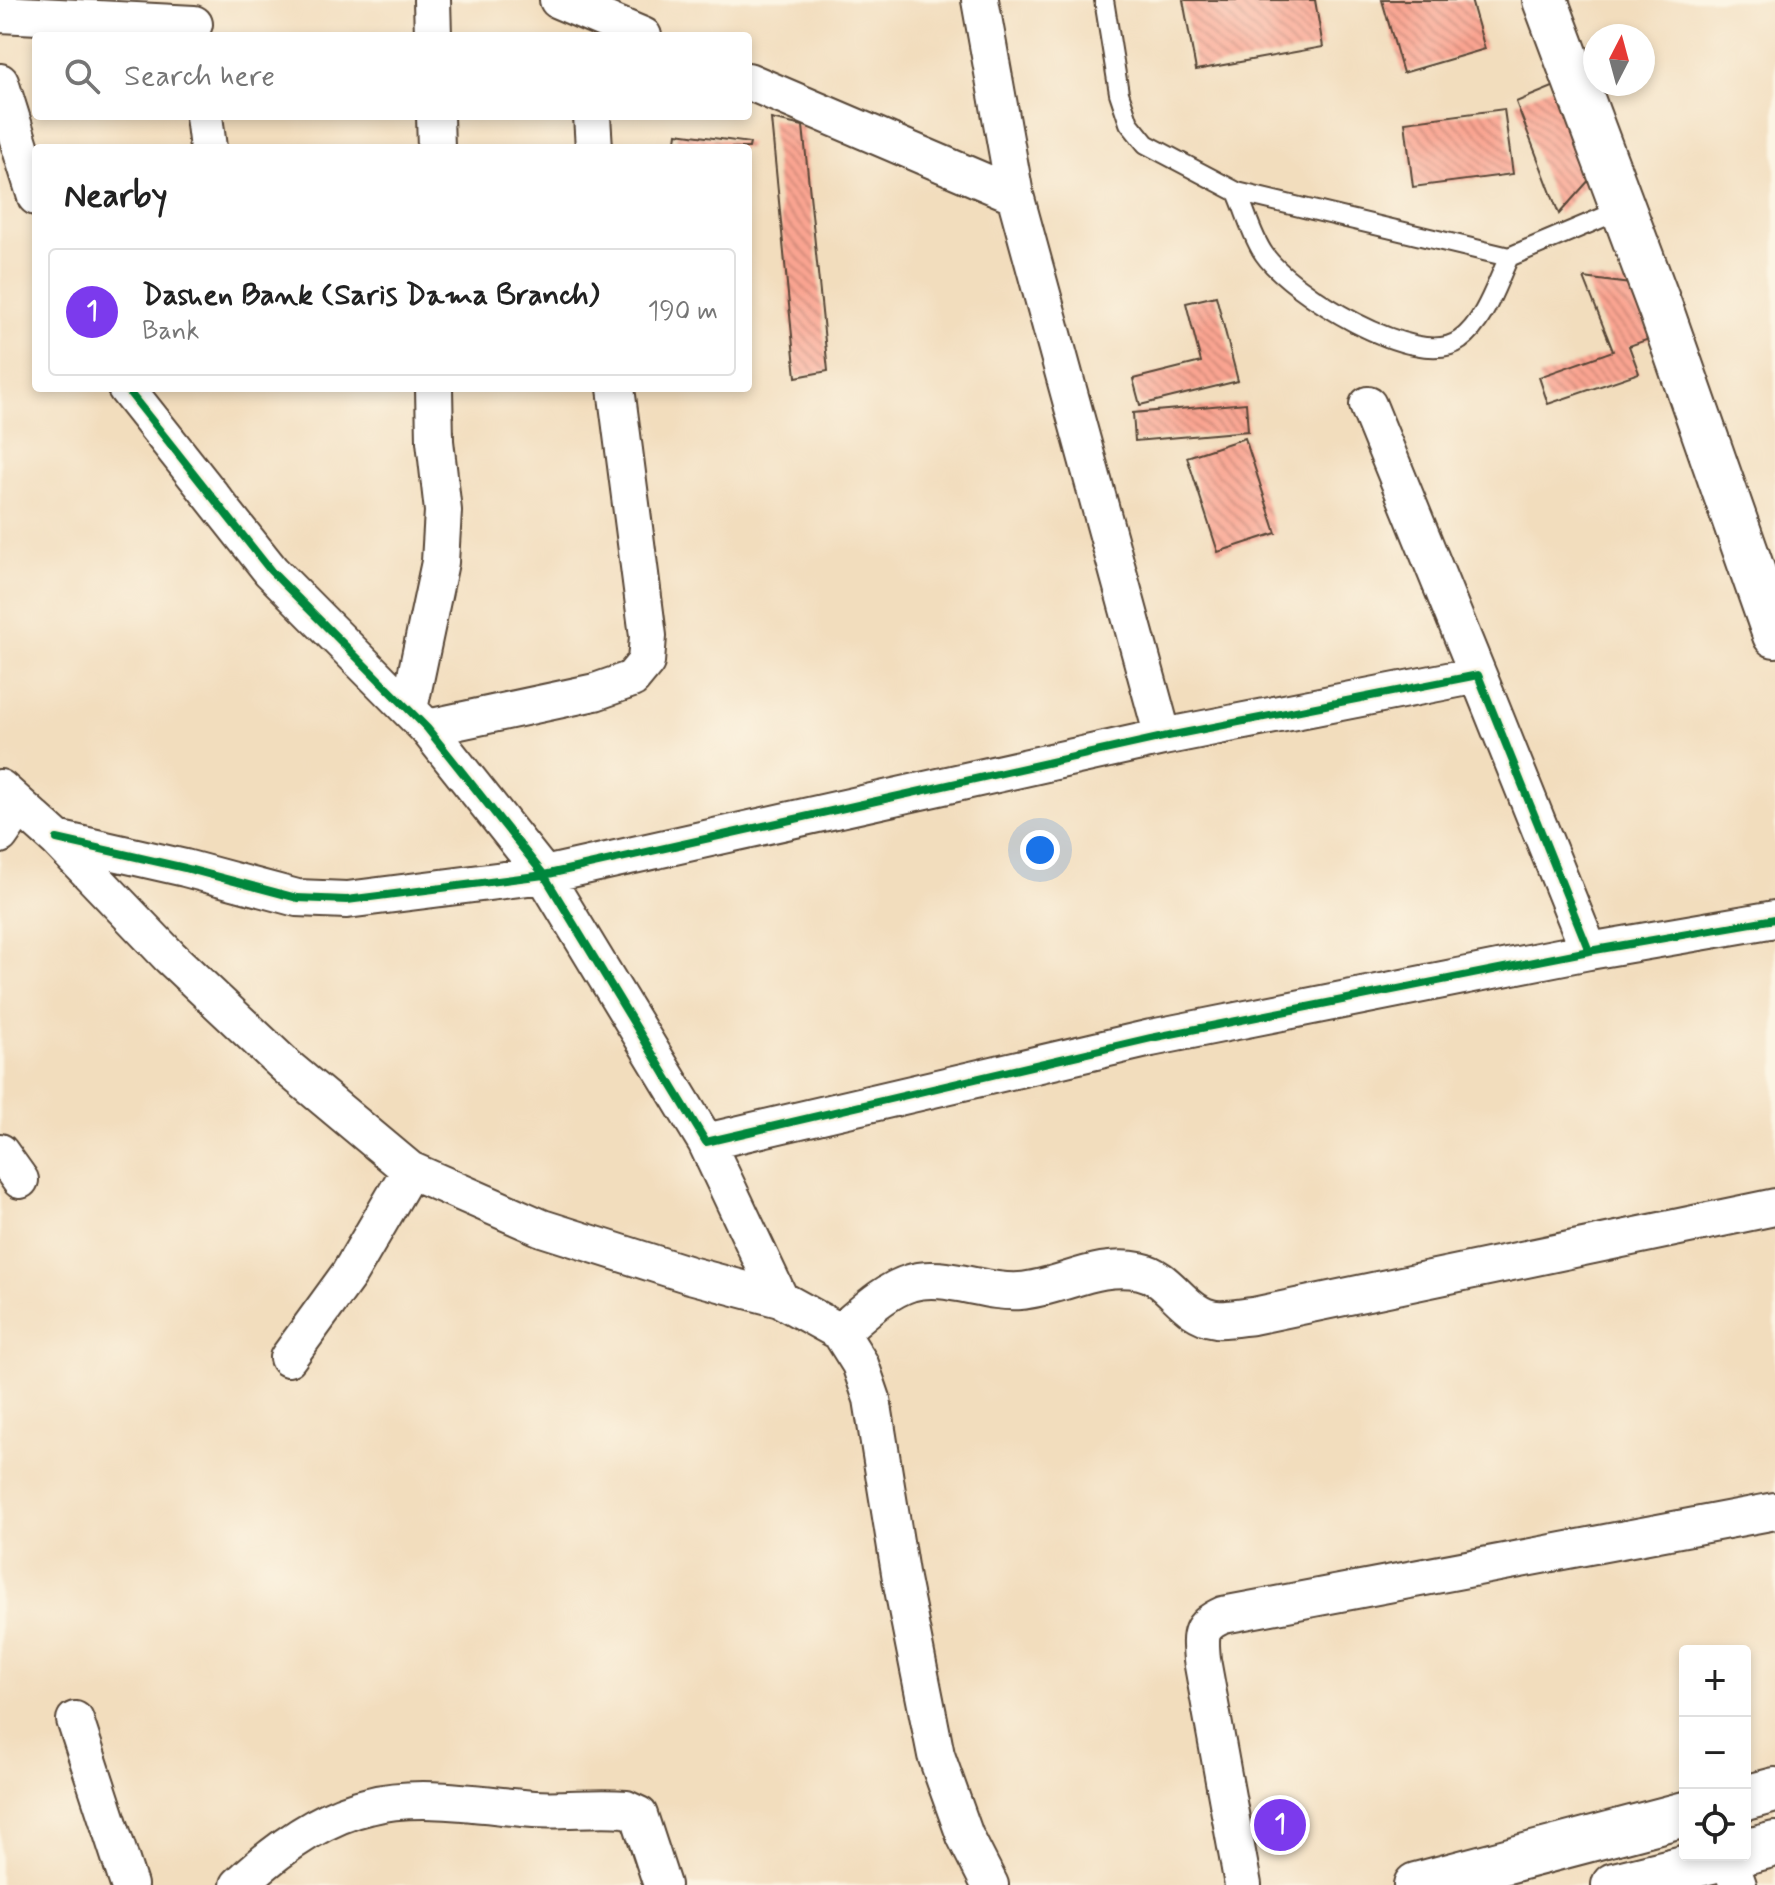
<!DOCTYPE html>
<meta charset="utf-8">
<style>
:root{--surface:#fff;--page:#f2f2f2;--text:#222;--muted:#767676;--line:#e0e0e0;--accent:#7c3aed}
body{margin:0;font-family:Mynerve,sans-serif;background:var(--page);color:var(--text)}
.controls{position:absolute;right:24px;bottom:24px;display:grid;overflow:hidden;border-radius:8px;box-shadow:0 4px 12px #0003}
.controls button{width:72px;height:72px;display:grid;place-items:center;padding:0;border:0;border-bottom:2px solid var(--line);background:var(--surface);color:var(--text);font:40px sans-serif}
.compass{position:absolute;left:1583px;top:24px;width:72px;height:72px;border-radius:50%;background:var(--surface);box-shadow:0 4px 12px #0003;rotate:6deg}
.you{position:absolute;left:1040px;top:850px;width:28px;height:28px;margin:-20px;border:6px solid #fff;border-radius:50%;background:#1a73e8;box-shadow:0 0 0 12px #1a73e833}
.badge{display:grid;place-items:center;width:52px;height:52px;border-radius:50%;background:var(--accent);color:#fff;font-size:26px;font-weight:700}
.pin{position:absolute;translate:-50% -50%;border:4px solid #fff;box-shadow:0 2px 8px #0006}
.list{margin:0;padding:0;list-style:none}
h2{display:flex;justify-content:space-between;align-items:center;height:104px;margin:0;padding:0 32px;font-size:34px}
h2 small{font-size:26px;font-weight:400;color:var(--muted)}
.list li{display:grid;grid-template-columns:52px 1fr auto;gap:24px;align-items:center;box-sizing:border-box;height:128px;margin:0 16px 16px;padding:0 16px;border:2px solid var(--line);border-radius:8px}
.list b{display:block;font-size:30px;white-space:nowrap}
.list p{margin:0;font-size:26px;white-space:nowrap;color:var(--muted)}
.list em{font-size:26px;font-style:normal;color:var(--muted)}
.icon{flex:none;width:44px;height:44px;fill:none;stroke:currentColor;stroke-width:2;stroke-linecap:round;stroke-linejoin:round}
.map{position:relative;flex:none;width:1775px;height:1885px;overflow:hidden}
.search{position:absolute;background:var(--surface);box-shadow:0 4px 12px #0003;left:32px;top:32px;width:720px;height:88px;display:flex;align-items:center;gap:20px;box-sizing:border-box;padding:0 28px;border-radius:8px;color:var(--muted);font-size:30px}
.panel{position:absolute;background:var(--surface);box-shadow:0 4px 12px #0003;left:32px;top:144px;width:720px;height:248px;border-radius:8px}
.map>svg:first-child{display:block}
.building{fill:url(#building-back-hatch)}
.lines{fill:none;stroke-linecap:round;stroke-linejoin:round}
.lane-casing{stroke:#564536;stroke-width:22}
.street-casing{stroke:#564536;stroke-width:40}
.secondary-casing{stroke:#564536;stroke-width:48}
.primary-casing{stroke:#564536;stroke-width:48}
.lane{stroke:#fff;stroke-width:18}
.street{stroke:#fff;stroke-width:36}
.secondary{stroke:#fff;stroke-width:44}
.primary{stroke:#fff;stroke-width:44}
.cycleway-casing{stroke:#fcf5e5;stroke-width:13}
.cycleway{stroke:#00873e;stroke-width:8}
</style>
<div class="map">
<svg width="1775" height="1885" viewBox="0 0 1775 1885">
<defs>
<pattern id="building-back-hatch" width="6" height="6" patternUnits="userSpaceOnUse" patternTransform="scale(2)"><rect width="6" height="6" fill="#faa491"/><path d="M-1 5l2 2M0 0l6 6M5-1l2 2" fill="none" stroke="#cc8676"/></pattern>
</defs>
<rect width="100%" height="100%" fill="#fcf5e5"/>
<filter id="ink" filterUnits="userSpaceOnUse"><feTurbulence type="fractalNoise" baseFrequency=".0125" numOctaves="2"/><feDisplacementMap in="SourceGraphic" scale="16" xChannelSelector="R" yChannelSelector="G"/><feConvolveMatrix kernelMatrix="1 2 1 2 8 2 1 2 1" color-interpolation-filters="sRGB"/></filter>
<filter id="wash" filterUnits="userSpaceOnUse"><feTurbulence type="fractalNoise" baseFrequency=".006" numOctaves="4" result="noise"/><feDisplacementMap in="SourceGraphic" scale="32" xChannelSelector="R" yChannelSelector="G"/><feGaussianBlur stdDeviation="1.8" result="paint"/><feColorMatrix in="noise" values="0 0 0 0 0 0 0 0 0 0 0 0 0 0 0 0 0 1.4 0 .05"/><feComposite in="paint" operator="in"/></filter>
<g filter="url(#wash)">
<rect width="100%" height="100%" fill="#f2ddbd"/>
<g id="blocks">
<!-- building -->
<path class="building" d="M1183,0h132l8,47 -127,23z
M1382,0h89l14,49 -82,24z
M1555,86l36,92 -32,36 -43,-112z
M1504,109l9,65 -100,13 -8,-65z
M771,119l32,7 25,245 -32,6z
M677,133l73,10 -1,5h-74z
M1584,278l46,6 22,54 -23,8 10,27 -91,31 -9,-27 74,-26z
M1216,296l22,85 -98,24 -7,-26 68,-17 -15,-59z
M1246,403l2,28 -113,10 -2,-28z
M1245,438l31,95 -58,19 -31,-95z"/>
</g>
</g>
<g filter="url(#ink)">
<use href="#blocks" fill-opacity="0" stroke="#564536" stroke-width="2"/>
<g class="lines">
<defs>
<path id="lane" d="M1104,0l15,93 10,30 17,21 91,48 272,65 114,-48
M1237,192c9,20 15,45 27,62 25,37 154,118 196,86 25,-18 36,-56 49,-83"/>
<path id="street" d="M432,0l1,36
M558,0l85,36
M0,14l194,10
M748,81l267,114 -35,-195
M0,82l36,115
M204,116l4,32
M435,116l1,32
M592,116l2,32
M1015,195l148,542
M126,388l145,183 156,157 117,147 619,-138 315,-62 111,276 186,-32
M1368,405l110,270
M409,709l31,-147 3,-51 -8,-70 -1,-53
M427,728l168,-36 37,-13 14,-17 2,-26 -32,-248
M0,788l57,51 113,118 118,111 122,102 132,58 148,47 90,24 60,33 20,32 12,35 29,180 35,176 29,81 25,49
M0,835l20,-29
M57,839l128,29 112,30 50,2 197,-25 162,267 445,-104 438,-87
M706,1142l74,157
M0,1152l20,28
M840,1332c21,-17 44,-41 70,-49 33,-11 75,11 110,8 41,-3 77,-29 120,-20 31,6 43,44 76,48 12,1 26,-2 37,-3l522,-109
M288,1358l61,-84 61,-104
M75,1720l54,165
M1728,1857l10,28
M239,1885c36,-34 81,-68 130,-79 50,-13 114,-1 165,3 31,2 62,-3 92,0l13,6 23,70
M1243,1885l-41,-225c-2,-25 -4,-34 21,-45l552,-104"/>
<path id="secondary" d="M1545,0l116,310 114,325"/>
<path id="primary" d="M1745,1798l30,-8
M1745,1852l30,-8
M1416,1885l269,-71
M1614,1885l122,-30"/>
</defs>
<!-- lane casing -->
<use href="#lane" class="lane-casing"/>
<!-- street casing -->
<use href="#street" class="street-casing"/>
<!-- secondary casing -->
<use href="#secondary" class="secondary-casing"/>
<!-- primary casing -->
<use href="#primary" class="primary-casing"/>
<!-- lane -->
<use href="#lane" class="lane"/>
<!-- street -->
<use href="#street" class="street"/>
<!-- secondary -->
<use href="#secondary" class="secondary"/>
<!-- primary -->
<use href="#primary" class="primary"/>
<defs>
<path id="cycleway" d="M126,388l145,183 156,157 117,147 619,-138 315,-62 111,276 186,-32
M57,839l128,29 112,30 50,2 197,-25 162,267 445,-104 438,-87"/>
</defs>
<!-- cycleway casing -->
<use href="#cycleway" class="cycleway-casing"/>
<!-- cycleway -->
<use href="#cycleway" class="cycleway"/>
</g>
</g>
</svg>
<div class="controls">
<button>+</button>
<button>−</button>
<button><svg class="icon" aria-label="locate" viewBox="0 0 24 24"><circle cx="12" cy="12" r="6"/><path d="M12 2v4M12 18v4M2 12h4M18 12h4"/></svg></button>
</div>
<svg class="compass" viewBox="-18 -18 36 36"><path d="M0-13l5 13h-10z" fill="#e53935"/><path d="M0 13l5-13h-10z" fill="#767676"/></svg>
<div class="you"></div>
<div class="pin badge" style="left:1280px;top:1825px">1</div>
<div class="search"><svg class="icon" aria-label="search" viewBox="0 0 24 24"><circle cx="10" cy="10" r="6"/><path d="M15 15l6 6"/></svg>Search here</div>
<section class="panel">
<h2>Nearby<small></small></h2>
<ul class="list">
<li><span class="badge">1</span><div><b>Dashen Bank (Saris Dama Branch)</b><p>Bank</p></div><em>190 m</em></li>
</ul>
</section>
</div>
